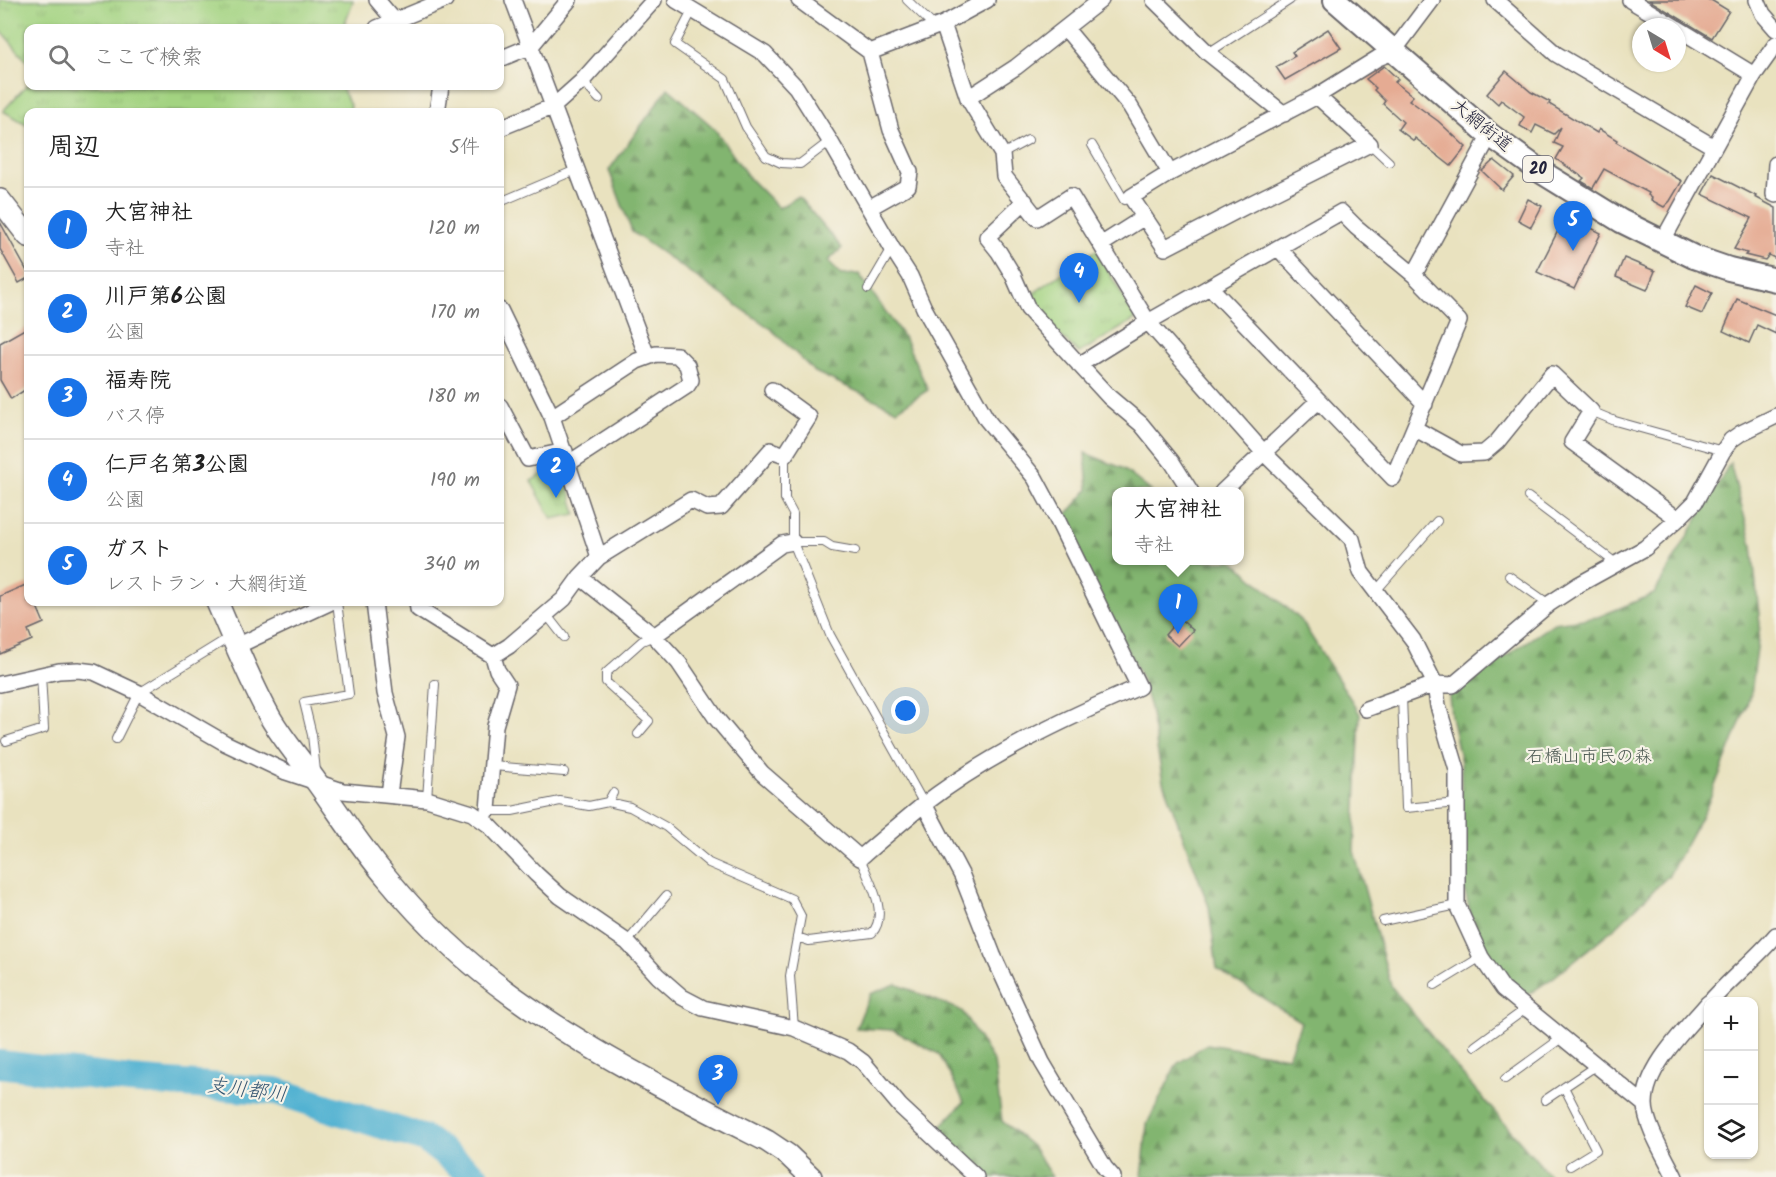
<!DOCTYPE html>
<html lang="ja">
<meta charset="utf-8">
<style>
:root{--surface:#fff;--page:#f2f2f2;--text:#222;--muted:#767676;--line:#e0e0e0;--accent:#1a73e8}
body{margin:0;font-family:Kalam,"Klee One",sans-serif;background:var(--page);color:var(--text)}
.controls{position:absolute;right:18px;bottom:18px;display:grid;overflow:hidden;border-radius:12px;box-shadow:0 2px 4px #0004}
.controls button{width:54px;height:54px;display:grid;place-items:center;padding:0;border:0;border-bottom:2px solid var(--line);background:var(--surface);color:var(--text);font:30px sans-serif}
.compass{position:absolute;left:1632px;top:18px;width:54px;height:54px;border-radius:50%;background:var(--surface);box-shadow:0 2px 4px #0004;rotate:142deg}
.you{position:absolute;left:906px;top:711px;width:21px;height:21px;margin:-15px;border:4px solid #fff;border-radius:50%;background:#1a73e8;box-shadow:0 0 0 9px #1a73e833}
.badge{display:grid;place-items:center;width:39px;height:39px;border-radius:50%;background:var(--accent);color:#fff;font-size:20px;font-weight:700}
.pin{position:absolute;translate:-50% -50px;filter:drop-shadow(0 2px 3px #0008)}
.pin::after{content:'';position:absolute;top:32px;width:21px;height:18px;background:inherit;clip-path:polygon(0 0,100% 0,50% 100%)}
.popup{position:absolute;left:1112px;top:487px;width:132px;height:78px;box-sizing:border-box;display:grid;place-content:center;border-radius:12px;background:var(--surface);filter:drop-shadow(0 2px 4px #0005);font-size:20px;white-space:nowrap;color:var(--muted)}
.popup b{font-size:22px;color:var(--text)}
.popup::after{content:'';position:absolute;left:50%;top:100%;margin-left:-12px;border:12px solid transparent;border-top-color:var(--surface)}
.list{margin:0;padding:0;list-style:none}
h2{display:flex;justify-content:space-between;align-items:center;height:78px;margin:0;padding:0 24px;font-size:26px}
h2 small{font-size:20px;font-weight:400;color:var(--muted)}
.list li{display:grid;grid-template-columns:39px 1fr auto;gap:18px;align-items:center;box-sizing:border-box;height:84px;padding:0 24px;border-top:2px solid var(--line)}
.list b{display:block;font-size:22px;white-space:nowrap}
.list p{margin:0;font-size:20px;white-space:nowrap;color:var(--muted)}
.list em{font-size:20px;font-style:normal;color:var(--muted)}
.icon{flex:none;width:33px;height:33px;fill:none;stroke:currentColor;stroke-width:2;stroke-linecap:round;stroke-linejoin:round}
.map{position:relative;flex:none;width:1776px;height:1177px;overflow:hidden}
.search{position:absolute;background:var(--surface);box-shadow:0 2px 4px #0004;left:24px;top:24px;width:480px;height:66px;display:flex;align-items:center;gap:15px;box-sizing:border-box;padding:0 21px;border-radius:12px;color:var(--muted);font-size:22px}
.panel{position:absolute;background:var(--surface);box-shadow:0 2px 4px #0004;left:24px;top:108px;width:480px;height:498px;border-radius:12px}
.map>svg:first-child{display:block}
.forest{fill:url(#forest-firs);stroke:#526c55;stroke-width:1.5}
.park{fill:url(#park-tufts);stroke:#627a5e;stroke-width:1.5}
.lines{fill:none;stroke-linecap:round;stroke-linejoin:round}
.river{stroke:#53b2d2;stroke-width:28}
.building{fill:#e5ab93}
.lane-casing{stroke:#686569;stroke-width:10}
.street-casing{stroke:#686569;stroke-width:18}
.secondary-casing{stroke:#686569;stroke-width:24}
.primary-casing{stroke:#686569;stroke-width:26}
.lane{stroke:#fff;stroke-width:8}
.street{stroke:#fff;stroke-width:15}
.secondary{stroke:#fff;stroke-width:21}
.primary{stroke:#fff;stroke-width:22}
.labels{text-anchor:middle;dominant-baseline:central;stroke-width:4.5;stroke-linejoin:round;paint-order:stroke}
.shield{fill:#f7f3e8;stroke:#62616f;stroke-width:1.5}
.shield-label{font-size:16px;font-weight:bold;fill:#22223b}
.street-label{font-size:18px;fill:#22223b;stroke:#f7f3e8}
.park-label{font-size:18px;fill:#495750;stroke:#f7f3e8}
.water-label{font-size:20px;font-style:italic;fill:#335470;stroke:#f7f3e8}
</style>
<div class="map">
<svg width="1776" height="1177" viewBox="0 0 1776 1177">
<defs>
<pattern id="forest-firs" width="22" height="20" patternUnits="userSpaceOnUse" patternTransform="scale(1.5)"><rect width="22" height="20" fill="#82b56f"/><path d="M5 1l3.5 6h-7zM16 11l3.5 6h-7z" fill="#6a935c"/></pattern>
<pattern id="park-tufts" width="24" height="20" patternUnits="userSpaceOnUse" patternTransform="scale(1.5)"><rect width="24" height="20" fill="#a3d381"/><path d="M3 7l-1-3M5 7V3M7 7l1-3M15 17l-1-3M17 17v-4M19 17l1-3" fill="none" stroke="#8cb570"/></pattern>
</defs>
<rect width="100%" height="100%" fill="#f7f3e8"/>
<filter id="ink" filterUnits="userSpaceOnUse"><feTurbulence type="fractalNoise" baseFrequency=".0167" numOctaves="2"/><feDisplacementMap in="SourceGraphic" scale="12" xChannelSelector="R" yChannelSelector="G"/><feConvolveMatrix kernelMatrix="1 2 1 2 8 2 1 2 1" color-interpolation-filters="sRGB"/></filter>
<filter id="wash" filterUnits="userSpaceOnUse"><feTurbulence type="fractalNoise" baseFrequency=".008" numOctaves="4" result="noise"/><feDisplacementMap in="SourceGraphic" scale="24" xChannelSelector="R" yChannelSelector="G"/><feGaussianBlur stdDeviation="1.35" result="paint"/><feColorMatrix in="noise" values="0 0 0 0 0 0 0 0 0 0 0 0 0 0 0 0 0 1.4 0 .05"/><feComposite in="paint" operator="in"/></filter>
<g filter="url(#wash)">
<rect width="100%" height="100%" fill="#e9e2bf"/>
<!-- forest -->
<path class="forest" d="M668,88l46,40 35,50 30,30 19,-12 44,52 -14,13 13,14 18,-1 46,65 23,51 -31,20 -82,-38 -44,-43 -139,-97 -23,-62z
M1085,453l37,15 29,23 -35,1v68l117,1 68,59 59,94 -6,137 37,135 69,86 91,105h-409l5,-53 30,-60 30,-20 81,13 13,-35 -84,-53 -8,-62 -46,-125 -13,-74 -10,-34 -81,-151 29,-33z
M1730,463l22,82 8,80 -9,69 -18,47 -27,67 -37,67 -51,50 -64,52 -31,21 -25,-18 -22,-45 -13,-51 -2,-121 -10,-47 -2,-21 105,-72 44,-6 56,-23z
M896,984l66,27 32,51 8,59 30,25 20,31h-73l-43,-46 28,-29 -25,-48 -46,-24 -37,-2 14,-34z"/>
<!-- park -->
<path class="park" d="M0,0h353v1l-10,27h-315v34l-28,-32z
M28,84v2h313l10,21 -3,5h-320v13l-25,-14z
M1096,250l40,69 -57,34 -46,-43 -5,-13z
M562,463l14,51 -24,5 -21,-38z"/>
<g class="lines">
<!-- river -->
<path class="river" d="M0,1064l130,16 146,11 149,48 51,38"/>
</g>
<g id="blocks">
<!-- building -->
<path class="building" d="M1649,0h62l18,11 -17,27z
M1328,29l13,19 -56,32 -9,-13 19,-11 -3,-4z
M1384,66l14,13 -3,3 18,14 -4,4 29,21 28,26 -15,19 -36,-28 -1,3 -16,-12 5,-7 -20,-18 2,-3 -11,-11 2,-2 -10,-9z
M1506,71l25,21 19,10 -1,2 48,29 2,-4 18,11 -1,2 66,39 -12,20 -6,6 -13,-7 1,-2 -4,-3 1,-2 -45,-24 -11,19 -12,-7 3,-3 -28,-19 7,-12 -9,-4 7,-16 -7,7 -18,-9 -4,8 -12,-7 4,-9 -23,-17 -3,4 -11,-10z
M1494,160l20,16 -12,14 -20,-19z
M1713,174l43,22 -1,1 21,11v51l-7,-4 -4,5 -20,-5 2,-2 -13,-4 18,-31 -50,-24z
M1528,199l14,7 -11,21 -13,-7z
M1566,215l35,18 -27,56 -37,-17z
M0,222l28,51v5l-9,5 -19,-34z
M1624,258l31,13 -8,19 -31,-13z
M1696,285l16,8 -10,21 -17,-7z
M1737,299l39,16v19l-19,-9 -8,18 -26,-12z
M28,327v61l-17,11 -11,-19v-37z
M28,584v18h7l9,21 -16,7 4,10 -32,14v-58z
M1179,618l14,12 -15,16 -13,-11z"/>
</g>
</g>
<g filter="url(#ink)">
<use href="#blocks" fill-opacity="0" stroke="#686569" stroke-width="1.5"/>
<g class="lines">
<defs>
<path id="lane" d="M907,0l28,27
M692,11l-17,33 50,35 21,48 20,29 15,7 19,1 30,-23
M1208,53l82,-53
M582,81l17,18
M1370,144l19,18
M1092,145l32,55 7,-3
M1002,154l26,-14
M500,202l78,-33
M868,289l24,-41
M1591,411l24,10 108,30
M785,455v44l8,15v28l37,93 94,169
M1528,497l89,67
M793,542h31l8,5 23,4
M1509,576l40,28
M1375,592l62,-71
M546,614l18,23
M1402,696l4,112 51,-5
M638,734l11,-13 -43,-39v-9l36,-32 12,-5
M116,739l23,-46 91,-56
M6,741l38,-12 -3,-55
M493,766l71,6
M316,771l-4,-36 -8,-33 45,-8 -12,-92
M427,799l8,-115
M608,802l5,-9
M486,811h26l48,-10 29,5 19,-4 22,5 36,20 43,36 83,36 9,17 -11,60 4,52
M1383,921l74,-16
M797,937l12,4 63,-8c18,-20 -4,-54 -12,-75
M627,942l39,-46
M1435,985l46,-28
M1475,1046l52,-38
M1505,1079l58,-42
M1564,1087l32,63 -26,16
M1545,1100l52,-35"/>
<path id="street" d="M377,0l22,26
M513,0l134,356
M799,0l71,52 21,78 19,42 -2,14 -39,22
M1154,0l54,53 76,61
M1495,0l61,54 158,93
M1630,0l45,27
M1757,0l6,14 13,15
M943,24l25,74 34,56 2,22 33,42 34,-22 77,126 116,131 88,86 9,33 52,68 22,44 3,22 19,64v135l24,52 22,32 142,116
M377,28l68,-28
M1677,28l77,47
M1066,29l64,77 40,67
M870,52l73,-28 44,-24
M500,59l31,-13 38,-46
M1317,96l53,48 -128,64 -77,40 -34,-51 39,-24 147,-77 61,-38 15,-6 39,-52
M968,98l48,-31 85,-67
M437,112l4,-26
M500,128l54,-22 28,-25 72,-81
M1776,164l-2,30 2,1
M1025,201l-38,36 12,15 14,23 15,34 81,88 32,27 31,38 19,30
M1662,242l92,-167 22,-31
M1102,244l41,-26
M1279,249l146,155
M1414,275l76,-140
M500,310l52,107 47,140
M1079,365l69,-43 193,-110 15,15 58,48 45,46 -66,157 -183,-191
M500,406l28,53 37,-8
M552,417l85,-56 19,-7 21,1 10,10 4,15 -4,6 -118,77
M1414,428l47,26 23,-1 13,-11 55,-68 39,37 -19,31 106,77
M1222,492l96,-91
M580,577l74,59 25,27 37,55 46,55 98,85c21,-18 42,-36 63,-53 65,-50 141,-86 216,-118l-83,-170 -21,-39 -48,-58 -63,-112 -14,-32 -18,-28 -62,-107 -34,-54 -31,-33 -89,-54
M374,602l11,91 12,44 -8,57
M417,602l1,7 75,47 4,14 10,15 -12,41 -7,84
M654,636l128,-92 11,-2
M237,646l94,-44
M493,656l16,-10 55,-47 16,-22 19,-20 92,-57 16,8 14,-1 50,-57 14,5 24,-38 -37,-27
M0,684l59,-13 19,-1 16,2 45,21 86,50 61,29 57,19 84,8 45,14 17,12 47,49 24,22 67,46 31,34 24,21 21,11 91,20 54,23 15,11 37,44 76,71
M1366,709l69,-25 18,1 96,-81 29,-19 67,-37 33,-29 17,-17 28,-51 8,-11 10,-7 35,-17
M924,804l38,72 31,79 49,107 63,106 8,9
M1710,1002c21,-24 46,-43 66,-67
M1675,1177c-9,-19 -30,-52 -30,-73 0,-37 41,-75 63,-101"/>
<path id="secondary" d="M0,200l28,36
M217,602c16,37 34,81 53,115 14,24 32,44 48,67 23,32 44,65 70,95 36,44 80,85 126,118 79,57 166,100 253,144l21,14 23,22"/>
<path id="primary" d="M1335,0l155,135 53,38 78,48 73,36 35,12 47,11"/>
</defs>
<!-- lane casing -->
<use href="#lane" class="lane-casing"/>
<!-- street casing -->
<use href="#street" class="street-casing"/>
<!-- secondary casing -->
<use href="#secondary" class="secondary-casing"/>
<!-- primary casing -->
<use href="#primary" class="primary-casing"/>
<!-- lane -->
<use href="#lane" class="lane"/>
<!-- street -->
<use href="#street" class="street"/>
<!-- secondary -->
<use href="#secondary" class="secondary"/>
<!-- primary -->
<use href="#primary" class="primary"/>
</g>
</g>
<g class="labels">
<!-- shield labels -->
<rect class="shield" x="1523" y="156" width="30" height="26" rx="4.5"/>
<g class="shield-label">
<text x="1538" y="169">20</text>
</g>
<!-- street labels -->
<g class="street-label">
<text transform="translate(1481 126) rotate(39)">大網街道</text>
</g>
<!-- park labels -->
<g class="park-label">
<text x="1589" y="757">石橋山市民の森</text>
</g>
<!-- water labels -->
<g class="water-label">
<text transform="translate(247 1091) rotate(7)">支川都川</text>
</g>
</g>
</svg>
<div class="controls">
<button>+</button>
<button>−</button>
<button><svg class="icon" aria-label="layers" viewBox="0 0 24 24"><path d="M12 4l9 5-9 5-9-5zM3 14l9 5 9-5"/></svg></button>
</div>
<svg class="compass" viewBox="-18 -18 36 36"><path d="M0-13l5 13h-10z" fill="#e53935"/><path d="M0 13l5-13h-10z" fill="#767676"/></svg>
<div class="you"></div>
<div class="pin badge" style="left:1178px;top:634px">1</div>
<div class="popup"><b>大宮神社</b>寺社</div>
<div class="pin badge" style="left:556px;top:498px">2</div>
<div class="pin badge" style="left:718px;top:1105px">3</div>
<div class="pin badge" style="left:1079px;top:303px">4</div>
<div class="pin badge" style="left:1573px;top:251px">5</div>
<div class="search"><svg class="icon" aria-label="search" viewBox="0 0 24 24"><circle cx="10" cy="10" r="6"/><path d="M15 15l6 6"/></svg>ここで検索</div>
<section class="panel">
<h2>周辺<small>5件</small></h2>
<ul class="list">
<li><span class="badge">1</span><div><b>大宮神社</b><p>寺社</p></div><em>120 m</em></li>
<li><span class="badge">2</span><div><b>川戸第6公園</b><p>公園</p></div><em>170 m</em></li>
<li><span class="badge">3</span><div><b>福寿院</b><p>バス停</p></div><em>180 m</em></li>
<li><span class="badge">4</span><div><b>仁戸名第3公園</b><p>公園</p></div><em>190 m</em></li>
<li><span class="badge">5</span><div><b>ガスト</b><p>レストラン · 大網街道</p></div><em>340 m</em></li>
</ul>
</section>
</div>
